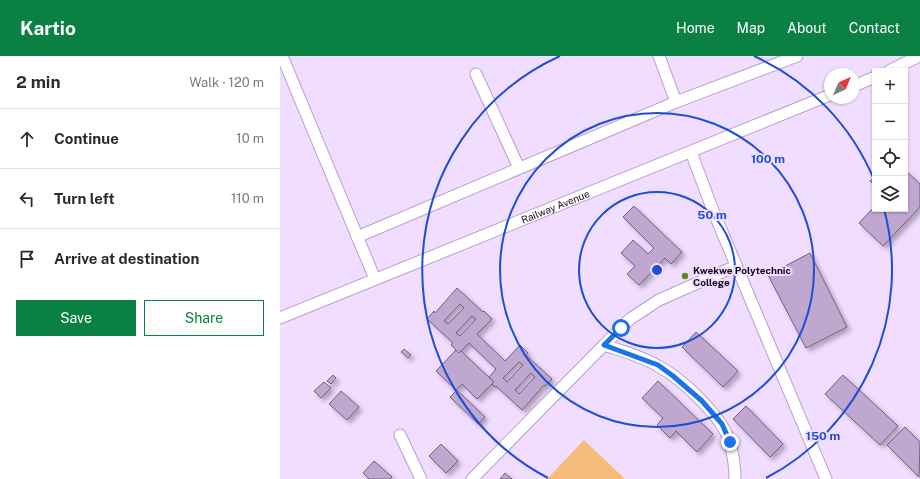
<!DOCTYPE html>
<meta charset="utf-8">
<style>
:root{--surface:#fff;--page:#f7f7f7;--text:#2b2b33;--muted:#7c7c81;--line:#e1e1e2;--accent:#0b8043}
body{margin:0;font-family:"Public Sans",sans-serif;background:var(--page);color:var(--text)}
.controls{position:absolute;right:12px;top:12px;display:grid;overflow:hidden;border-radius:0px;box-shadow:0 1px 3px #0004}
.controls button{width:36px;height:36px;display:grid;place-items:center;padding:0;border:0;border-bottom:1px solid var(--line);background:var(--surface);color:var(--text);font:20px sans-serif}
.compass{position:absolute;left:544px;top:12px;width:36px;height:36px;border-radius:50%;background:var(--surface);box-shadow:0 1px 3px #0004;rotate:44deg}
.stop{position:absolute;width:12px;height:12px;margin:-9px;border:3px solid #1a73e8;border-radius:50%;background:#fff}
.stop.end{background:#1a73e8;border-color:#fff;box-shadow:0 1px 4px #0008}
.list{margin:0;padding:0;list-style:none}
h2{display:flex;justify-content:space-between;align-items:center;height:52px;margin:0;padding:0 16px;font-size:17px}
h2 small{font-size:13px;font-weight:400;color:var(--muted)}
.list li{display:grid;grid-template-columns:26px 1fr auto;gap:12px;align-items:center;box-sizing:border-box;height:60px;padding:0 16px;border-top:1px solid var(--line)}
.list b{display:block;font-size:15px;white-space:nowrap}
.list em{font-size:13px;font-style:normal;color:var(--muted)}
.actions{display:flex;gap:8px;padding:12px 16px}
.actions a{flex:1;padding:9px 0;border:1px solid var(--accent);border-radius:0px;text-align:center;font-size:14px;color:var(--accent)}
.actions .main{background:var(--accent);color:#fff}
.icon{flex:none;width:22px;height:22px;fill:none;stroke:currentColor;stroke-width:2;stroke-linecap:round;stroke-linejoin:round}
.map{position:relative;flex:none;width:640px;height:423px;overflow:hidden}
header{display:flex;align-items:center;gap:24px;box-sizing:border-box;height:56px;padding:0 20px;background:var(--accent);color:#fff}
header strong{font-size:19px}
nav{display:flex;gap:22px;margin-inline-start:auto;font-size:14px}
main{display:flex}
aside{flex:1;background:var(--surface)}
.map>svg:first-child{display:block}
.green{fill:#f4bd79}
.building{fill:#c0a7d0;stroke:#745e82;fill-rule:evenodd;filter:url(#shadow)}
.lines{fill:none;stroke-linecap:round;stroke-linejoin:round}
.minor-casing{stroke:#b8a0c8;stroke-width:13}
.minor{stroke:#fff;stroke-width:11}
.route{stroke:#1a73e8;stroke-width:5}
.ring{fill:none;stroke:#1d4ed8;stroke-width:2}
.poi-dot{fill:#598b21;stroke:#f1ddff;stroke-width:1.5}
.labels{text-anchor:middle;dominant-baseline:central;stroke-width:4;stroke-linejoin:round;paint-order:stroke}
.street-label{font-size:10px;fill:#120917;stroke:#f1ddff}
.poi-label{font-size:10px;font-weight:bold;fill:#120917;stroke:#f1ddff;text-anchor:start}
.centre{fill:#1d4ed8;stroke:#f1ddff;stroke-width:2}
.ring-label{font-size:12px;text-anchor:middle;font-weight:bold;fill:#1d4ed8;stroke:#f1ddff;stroke-width:4;stroke-linejoin:round;paint-order:stroke}
</style>
<header>
<strong>Kartio</strong>
<nav><a>Home</a><a>Map</a><a>About</a><a>Contact</a></nav>
</header>
<main>
<aside>
<h2>2 min<small>Walk · 120 m</small></h2>
<ul class="list">
<li><svg class="icon" aria-label="ahead" viewBox="0 0 24 24"><path d="M12 20V5M6 11l6-6 6 6"/></svg><div><b>Continue</b></div><em>10 m</em></li>
<li><svg class="icon" aria-label="left" viewBox="0 0 24 24"><path d="M17 20v-9H6M10 6l-5 5 5 5"/></svg><div><b>Turn left</b></div><em>110 m</em></li>
<li><svg class="icon" aria-label="arrive" viewBox="0 0 24 24"><path d="M6 21V4h12l-3 4 3 4H6"/></svg><div><b>Arrive at destination</b></div></li>
</ul>
<div class="actions"><a class="main">Save</a><a>Share</a></div>
</aside>
<div class="map">
<svg width="640" height="423" viewBox="0 0 640 423">
<defs>
<filter id="shadow"><feDropShadow dx="3.5" dy="3.5" stdDeviation="2" flood-color="#0004"/></filter>
</defs>
<rect width="100%" height="100%" fill="#f1ddff"/>
<!-- green -->
<path class="green" d="M304,384l41,39h-78z"/>
<!-- building -->
<path class="building" d="M625,114l15,14v23l-37,39 -24,-23 16,-17v3h30z
M595,120v10l-5,-5z
M354,150l48,46 -11,12 -6,-6 -26,27 -12,-11 8,-8 -14,-13 12,-13 15,14 6,-6 -31,-31z
M530,197l37,74 -41,21 -38,-73z
M177,232l26,24 1,-1 8,8 -15,15 28,27 15,-16 8,8 -2,2 26,24 -7,7 -1,-1 -22,25 -26,-24 -1,1 -3,-3 2,-2 -5,-5 7,-8 -27,-26 -10,10 -8,-8 2,-2 -26,-24 7,-8 1,2zM180,248l4,4 -16,16 -4,-3zM192,260l4,3 -16,17 -4,-3zM239,306l4,3 -16,17 -4,-4zM251,317l4,4 -16,17 -4,-4z
M416,276l42,39 -15,16 -41,-40z
M124,293l7,6 -3,3 -7,-6z
M176,294l3,3 2,-2 33,31 -17,17 -15,-15 -6,6 -20,-19z
M53,319l3,3 -5,6 -4,-3z
M563,319l55,51 -18,19 -55,-51z
M378,325l55,53 -16,18 -21,-21 -6,7 -13,-13 6,-7 -21,-20z
M44,326l7,6 -10,10 -7,-7z
M177,334l28,27 -7,7 -28,-27z
M61,335l18,16 -12,13 -18,-16z
M466,350l37,38 -13,13 -37,-38z
M625,371l15,15 -1,35 -32,-32z
M161,388l17,17 -12,12 -17,-17z
M94,405l18,16 -2,2h-21l-6,-6z
M225,417l7,6h-12z"/>
<g class="lines">
<defs>
<g id="minor">
<path d="M2,0l93,223"/>
<path d="M379,0l17,46"/>
<path d="M609,15l30,-15"/>
<path d="M196,18l43,94"/>
<path d="M574,30l21,-9"/>
<path d="M411,96l21,56 114,271"/>
<path d="M77,181l319,-135 121,-46"/>
<path id="s1" d="M0,262l550,-223"/>
<path d="M120,379l21,44"/>
<path d="M192,423l132,-134"/>
<path d="M455,423c0,-12 -2,-25 -5,-36 -6,-25 -49,-65 -72,-77 -16,-10 -36,-15 -54,-21l26,-26 29,-19 77,-34"/>
</g>
</defs>
<!-- minor casing -->
<use href="#minor" class="minor-casing"/>
<!-- minor -->
<use href="#minor" class="minor"/>
</g>
<g class="lines">
<!-- route -->
<path class="route" d="M341,272l-17,17 54,20 15,11 29,25 20,23 8,18"/>
</g>
<!-- distance rings -->
<g class="ring">
<circle cx="377" cy="214" r="78"/>
<circle cx="377" cy="214" r="157"/>
<path d="M268 422A235 235 0 0 1 280 0M474 0A235 235 0 0 1 595 126M604 153A235 235 0 0 1 486 422"/>
</g>
<!-- markers -->
<circle class="poi-dot" cx="405" cy="220" r="4"/>
<g class="labels">
<!-- street labels -->
<g class="street-label">
<text stroke="none"><textPath href="#s1" startOffset="297">Railway Avenue</textPath></text>
</g>
<!-- poi labels -->
<g class="poi-label">
<text x="413" y="214">Kwekwe Polytechnic<tspan x="413" dy="12">College</tspan></text>
</g>
</g>
<circle cx="377" cy="214" r="6" class="centre"/>
<g class="ring-label">
<text x="488" y="107">100 m</text>
<text x="432" y="163">50 m</text>
<text x="543" y="384">150 m</text>
</g>
</svg>
<div class="controls">
<button>+</button>
<button>−</button>
<button><svg class="icon" aria-label="locate" viewBox="0 0 24 24"><circle cx="12" cy="12" r="6"/><path d="M12 2v4M12 18v4M2 12h4M18 12h4"/></svg></button>
<button><svg class="icon" aria-label="layers" viewBox="0 0 24 24"><path d="M12 4l9 5-9 5-9-5zM3 14l9 5 9-5"/></svg></button>
</div>
<svg class="compass" viewBox="-18 -18 36 36"><path d="M0-13l5 13h-10z" fill="#e53935"/><path d="M0 13l5-13h-10z" fill="#7c7c81"/></svg>
<div class="stop" style="left:341px;top:272px"></div>
<div class="stop end" style="left:450px;top:386px"></div>
</div>
</main>
